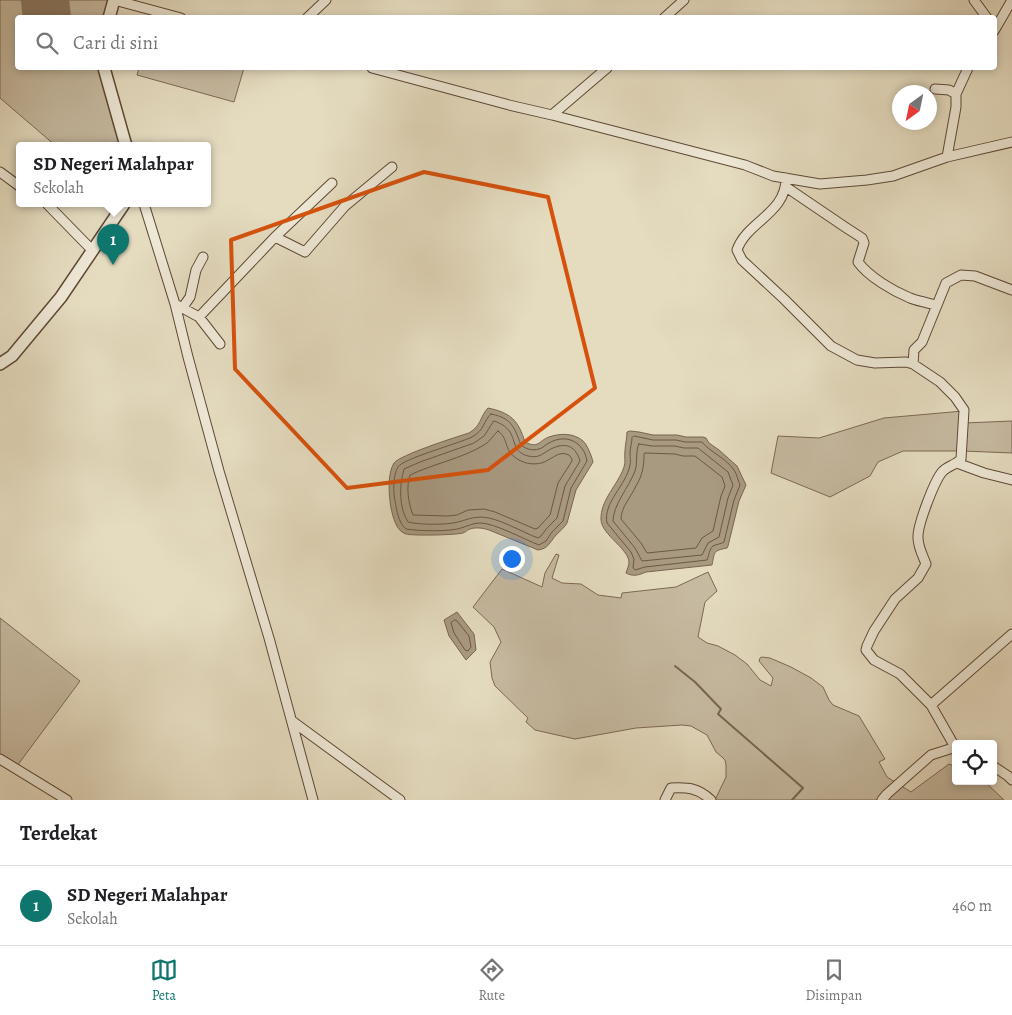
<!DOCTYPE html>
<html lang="id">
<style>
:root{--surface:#fff;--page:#f6f6f6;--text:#202124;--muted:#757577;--line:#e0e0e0;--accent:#0f766e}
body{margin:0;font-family:Alegreya,serif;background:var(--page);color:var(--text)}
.controls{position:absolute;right:15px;bottom:15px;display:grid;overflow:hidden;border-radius:5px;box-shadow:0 2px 8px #0003}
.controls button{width:45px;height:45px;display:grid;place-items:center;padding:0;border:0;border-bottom:1px solid var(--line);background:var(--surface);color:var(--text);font:25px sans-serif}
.compass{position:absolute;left:892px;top:85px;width:45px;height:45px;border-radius:50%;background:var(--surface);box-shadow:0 2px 8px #0003;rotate:213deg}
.you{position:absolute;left:511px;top:558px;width:18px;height:18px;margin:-12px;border:4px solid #fff;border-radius:50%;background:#1a73e8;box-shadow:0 0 0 8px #1a73e833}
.badge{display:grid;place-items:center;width:32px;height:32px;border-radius:50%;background:var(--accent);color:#fff;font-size:16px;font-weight:700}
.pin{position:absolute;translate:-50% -41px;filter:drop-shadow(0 1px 2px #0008)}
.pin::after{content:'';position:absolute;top:26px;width:18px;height:15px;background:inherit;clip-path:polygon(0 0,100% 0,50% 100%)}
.popup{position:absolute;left:16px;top:142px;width:195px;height:65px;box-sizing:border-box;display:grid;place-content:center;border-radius:5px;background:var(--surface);filter:drop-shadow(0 1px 4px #0005);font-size:16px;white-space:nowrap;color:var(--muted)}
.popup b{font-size:19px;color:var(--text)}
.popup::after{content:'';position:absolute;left:50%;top:100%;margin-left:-10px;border:10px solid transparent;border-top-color:var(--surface)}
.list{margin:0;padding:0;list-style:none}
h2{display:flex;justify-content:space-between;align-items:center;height:65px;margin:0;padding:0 20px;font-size:21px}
h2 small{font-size:16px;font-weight:400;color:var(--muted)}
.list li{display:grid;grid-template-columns:32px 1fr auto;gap:15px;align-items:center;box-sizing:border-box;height:80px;padding:0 20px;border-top:1px solid var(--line)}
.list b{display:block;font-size:19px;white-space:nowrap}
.list p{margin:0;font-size:16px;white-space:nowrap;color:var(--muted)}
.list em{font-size:16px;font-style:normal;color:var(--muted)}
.icon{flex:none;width:28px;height:28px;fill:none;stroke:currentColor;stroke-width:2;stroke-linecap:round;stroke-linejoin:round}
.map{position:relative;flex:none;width:1012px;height:800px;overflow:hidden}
.search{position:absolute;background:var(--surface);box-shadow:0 2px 8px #0003;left:15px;right:15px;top:15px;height:55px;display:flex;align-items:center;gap:12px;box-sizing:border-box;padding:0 18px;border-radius:5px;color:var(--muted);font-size:19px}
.sheet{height:145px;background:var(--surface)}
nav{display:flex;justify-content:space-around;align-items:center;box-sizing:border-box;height:70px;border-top:1px solid var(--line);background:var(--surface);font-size:14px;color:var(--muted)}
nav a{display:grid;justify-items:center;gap:2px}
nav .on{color:var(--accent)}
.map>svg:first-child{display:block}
.green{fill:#c6baa1;stroke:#7c6854}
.water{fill:#a89981;stroke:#786550}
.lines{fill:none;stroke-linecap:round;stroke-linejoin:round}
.shore{stroke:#6c5844;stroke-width:1}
.stream{stroke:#786550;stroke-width:2}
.runway{stroke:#8b7964;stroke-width:48}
.minor-casing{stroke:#5e4835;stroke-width:11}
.tertiary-casing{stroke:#5e4835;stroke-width:14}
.minor{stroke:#eee8d6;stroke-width:9}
.tertiary{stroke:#eee8d6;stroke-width:11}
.marked{fill:none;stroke:#d6520c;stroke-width:4;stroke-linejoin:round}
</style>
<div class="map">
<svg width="1012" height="800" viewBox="0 0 1012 800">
<rect width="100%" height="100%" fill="#e5dcc0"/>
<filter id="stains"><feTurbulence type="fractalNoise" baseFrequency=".004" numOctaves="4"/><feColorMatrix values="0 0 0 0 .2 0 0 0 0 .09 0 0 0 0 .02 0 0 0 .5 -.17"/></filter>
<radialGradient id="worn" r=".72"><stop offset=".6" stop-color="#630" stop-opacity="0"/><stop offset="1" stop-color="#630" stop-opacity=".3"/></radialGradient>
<!-- green -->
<path class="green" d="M0,0h37l2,17 -21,1v50h87l22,78h-71l-56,-48z
M55,0h60l-5,18 -53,-1z
M139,68h105l-10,34 -97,-27z
M963,411l1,12 48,-2v32l-49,-2h-60l-25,11 -8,14 -40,21 -59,-24 7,-37 41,2 65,-20z
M556,554l3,1 -7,23 10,5 19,1 17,11 23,3 1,-5 54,-6 32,-15 9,19 -12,11 -7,35 9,6 11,3 17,9 12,9 13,16 11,6 2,-8 -14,-17 1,-3 2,-1 8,1 21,9 20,11 12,9 6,13 4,5 26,11 26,43 -6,3 8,15 24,15 38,-28 7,3v14h28l20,19h-289l11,-23v-12l-1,-5 -2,-2 -7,-6 -9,-17 -16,-9 -9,-1 -46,3 -61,11 -40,-9 -9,-8 2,-4 -33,-32 -3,-8 -2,-16 11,-20 -7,-15 -21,-20 29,-38 40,18 3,-14z
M0,618l80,63 -63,85 -17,-12z"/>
<!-- water -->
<path class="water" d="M488,408c23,5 30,12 37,34 14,7 13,-1 24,-5 11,-4 25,-4 34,4 4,3 9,16 10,21l-17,28 -9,33c-3,5 -7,8 -11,12 -6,7 -8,14 -18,15l-49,-20c-6,-2 -13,-3 -19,-1 -5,2 -2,2 -7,4 -7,2 -50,3 -57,1 -10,-3 -13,-17 -15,-26 -2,-12 -4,-34 3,-45 6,-8 62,-26 75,-30 13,-8 10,-15 19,-25z
M630,431l9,1 14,3h24l9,2h17l3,1 3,5 10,7 18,16 9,19 -7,16 -11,45 -1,2c-14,3 -12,3 -15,17l-66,7c-7,3 -13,5 -20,1 1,-4 3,-7 3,-11 -1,-14 -27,-27 -28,-42 -1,-20 17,-35 23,-53 2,-5 0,-10 1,-16 0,-6 2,-12 2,-19z
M457,612l17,22 2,16 -10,10 -17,-24 -5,-16z"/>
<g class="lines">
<!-- shore -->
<path class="shore" d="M491,414c21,4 23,13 30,31 5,4 11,6 18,4 4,-1 6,-4 10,-6 17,-10 35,-1 38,18l-16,27 -8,33 -11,11 -6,9 -7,4c-16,-6 -44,-22 -59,-22 -7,0 -12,3 -19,5 -12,4 -42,3 -55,1 -8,-7 -9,-18 -11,-28 -2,-9 -2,-26 3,-34 4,-8 62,-24 74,-30 13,-7 11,-16 19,-23z
M494,421c6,2 12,5 16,11 6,10 3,20 18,24 13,3 15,-4 25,-8 14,-6 23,-1 27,13l-15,25 -8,32 -10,10 -6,8 -3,2c-16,-6 -41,-21 -57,-21 -9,0 -15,3 -23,5 -11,3 -38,3 -50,0 -9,-14 -9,-36 -4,-53l16,-7 54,-19 10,-7z
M498,431c12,8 4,21 23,30 8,4 20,4 27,-1 8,-4 12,-9 21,-5l3,4v2l-14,22 -8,32 -12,13 -3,1 -40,-17 -11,-3 -16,1 -11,5 -9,1 -35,-1c-5,-13 -7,-28 -3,-40 23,-11 53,-17 74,-30 6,-3 9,-10 14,-14z
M634,436l19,4h23l9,2h17c8,10 24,16 32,28 3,4 4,11 6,15l-6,15 -10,42c-3,2 -7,2 -11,4 -4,3 -4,10 -6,14l-62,7 -10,3 -2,-2 1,-9 -3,-7 -24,-29c-4,-21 19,-37 23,-58 1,-3 0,-8 0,-11 0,-6 2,-11 2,-16z
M639,444l13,2h23l9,2h14l30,24 5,13 -5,13 -9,39 -11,6 -6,12 -60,6 -7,-13 -22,-27c0,-16 16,-34 22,-50 3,-9 0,-19 4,-27z
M645,453l30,1 8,2h12l27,21 3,9 -4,10 -8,35 -11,7 -6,10 -49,5 -6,-10 -20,-24c0,-12 10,-22 15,-33 6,-10 8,-19 8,-31z
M455,620l2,1 12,15 2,11 -3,4 -3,-1 -11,-17 -3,-10z"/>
<!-- stream -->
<path class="stream" d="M675,666l20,16 26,27 -3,5 85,74 -11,12"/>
<!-- runway -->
<path class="runway" d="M45,0l2,18"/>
<defs>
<path id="minor" d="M114,0l67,18
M974,0l13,18
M307,18l19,-18
M664,18l20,-18
M994,31l18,-31
M372,68l137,37 43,10 193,50 28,11 47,8 47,-4 26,-4 54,-19 65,-15
M935,89l14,1 7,4v13l-9,50
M956,94l12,-26
M552,115l55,-47
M0,172l19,14
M786,178c0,36 -39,43 -49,72l5,10 42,39 47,47 26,14 18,3 31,-1 7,2 27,18 15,15 9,13 -3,49c-5,6 -14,7 -19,13 -8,10 -25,54 -24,66 0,9 5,18 8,26l-8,14 -23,21 -21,32 -7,15 -1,4 8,10 26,14 31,31 24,42
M786,187l59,40 17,11 2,5 -6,19c11,15 35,29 52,36 8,3 18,5 26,7
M47,204l45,46
M144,204l31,100 13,53 31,114 50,167 44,162
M275,237l30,15 40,-46 47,-39
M175,304l24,13 76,-80 57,-54
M183,307l7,-10 6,-27 7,-13
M199,317l21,27
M913,364l1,-14 8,-8 24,-59 15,-8 14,1 37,14
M957,463l27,10 28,7
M931,705l81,-71
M292,721l108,79
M0,759l67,41
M993,766l15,10 4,4
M665,800l6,-12c17,-1 27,0 40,12
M882,800l5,-6 44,-39 25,-8"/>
<path id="tertiary" d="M109,18l5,-18
M104,68l22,78
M0,364l12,-8 49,-59 63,-93"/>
</defs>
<!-- minor casing -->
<use href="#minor" class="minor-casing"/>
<!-- tertiary casing -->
<use href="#tertiary" class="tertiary-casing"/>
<!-- minor -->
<use href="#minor" class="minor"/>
<!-- tertiary -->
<use href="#tertiary" class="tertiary"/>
</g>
<!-- marked area -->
<path class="marked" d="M424,172l124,25 47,191 -107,82 -141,18 -112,-119 -4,-129z"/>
<rect width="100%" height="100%" filter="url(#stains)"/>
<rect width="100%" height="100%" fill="url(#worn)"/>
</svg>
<div class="controls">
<button><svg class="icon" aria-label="locate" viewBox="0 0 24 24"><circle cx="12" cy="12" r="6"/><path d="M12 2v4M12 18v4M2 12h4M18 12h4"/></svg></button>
</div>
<svg class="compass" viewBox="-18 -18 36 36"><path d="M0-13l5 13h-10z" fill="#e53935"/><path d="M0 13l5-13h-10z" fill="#757577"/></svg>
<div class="you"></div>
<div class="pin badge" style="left:113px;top:265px">1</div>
<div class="popup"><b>SD Negeri Malahpar</b>Sekolah</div>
<div class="search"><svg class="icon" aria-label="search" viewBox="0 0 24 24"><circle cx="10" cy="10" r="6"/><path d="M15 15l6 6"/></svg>Cari di sini</div>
</div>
<section class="sheet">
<h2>Terdekat<small></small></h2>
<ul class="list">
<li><span class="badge">1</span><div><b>SD Negeri Malahpar</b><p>Sekolah</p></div><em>460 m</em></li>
</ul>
</section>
<nav>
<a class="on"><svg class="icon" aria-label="map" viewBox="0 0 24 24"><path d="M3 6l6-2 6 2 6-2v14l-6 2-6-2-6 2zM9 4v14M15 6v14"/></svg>Peta</a>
<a><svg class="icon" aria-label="directions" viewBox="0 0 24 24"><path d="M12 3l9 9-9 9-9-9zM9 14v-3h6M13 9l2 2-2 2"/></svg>Rute</a>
<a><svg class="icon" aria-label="saved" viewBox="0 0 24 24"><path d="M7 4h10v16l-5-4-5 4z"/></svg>Disimpan</a>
</nav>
